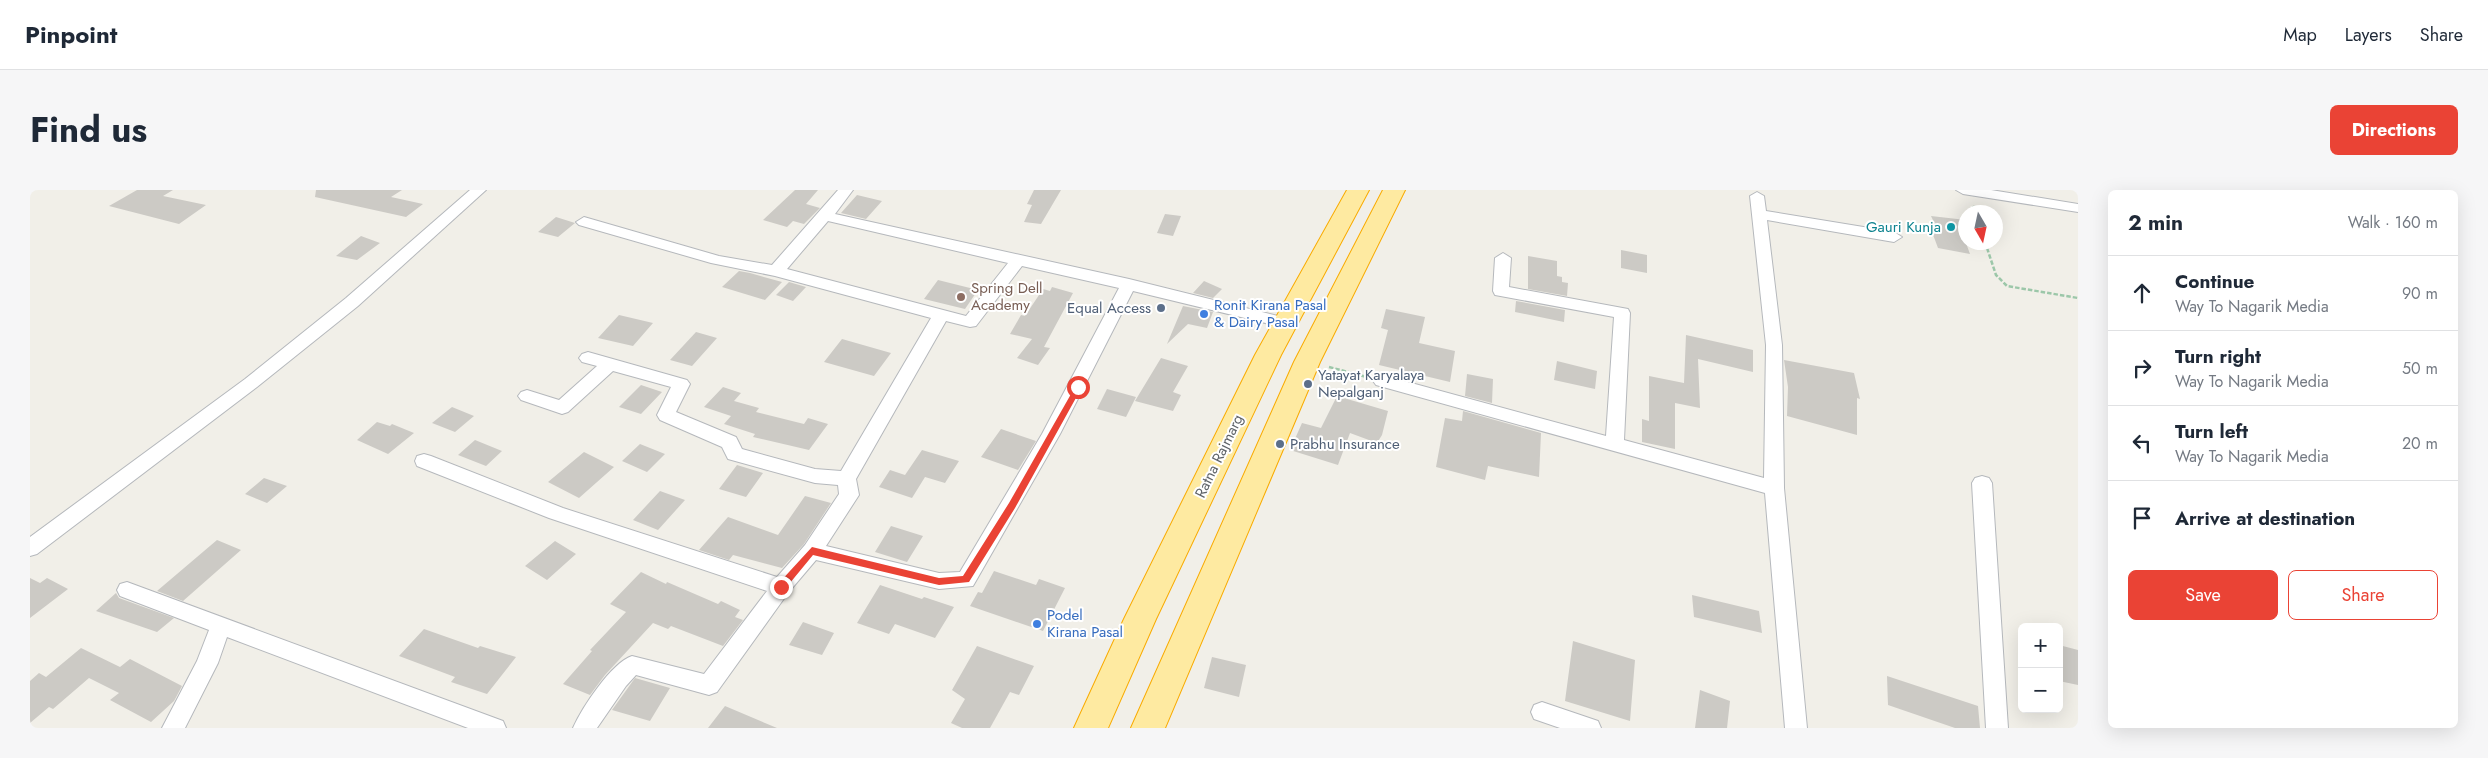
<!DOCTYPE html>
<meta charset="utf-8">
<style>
:root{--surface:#fff;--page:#f6f6f7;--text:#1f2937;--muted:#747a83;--line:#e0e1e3;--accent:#ea4335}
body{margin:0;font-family:Jost,sans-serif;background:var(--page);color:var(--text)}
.controls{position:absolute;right:15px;bottom:15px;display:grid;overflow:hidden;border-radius:8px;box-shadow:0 5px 20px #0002}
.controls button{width:45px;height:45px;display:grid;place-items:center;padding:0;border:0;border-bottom:1px solid var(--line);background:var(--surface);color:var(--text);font:25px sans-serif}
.compass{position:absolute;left:1928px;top:15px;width:45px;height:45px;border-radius:50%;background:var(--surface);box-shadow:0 5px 20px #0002;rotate:171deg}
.stop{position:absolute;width:15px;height:15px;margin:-11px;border:4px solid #ea4335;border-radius:50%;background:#fff}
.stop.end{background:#ea4335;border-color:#fff;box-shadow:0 1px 5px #0008}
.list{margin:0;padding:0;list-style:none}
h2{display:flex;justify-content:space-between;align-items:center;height:65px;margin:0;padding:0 20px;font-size:21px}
h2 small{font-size:16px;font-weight:400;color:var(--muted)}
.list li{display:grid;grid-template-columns:32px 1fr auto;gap:15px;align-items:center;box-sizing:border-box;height:75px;padding:0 20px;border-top:1px solid var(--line)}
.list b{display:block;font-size:19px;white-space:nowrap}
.list p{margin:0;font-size:16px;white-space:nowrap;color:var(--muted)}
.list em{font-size:16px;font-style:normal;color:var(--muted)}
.actions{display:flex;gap:10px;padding:15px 20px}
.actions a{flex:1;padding:11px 0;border:1px solid var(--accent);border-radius:8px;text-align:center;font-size:18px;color:var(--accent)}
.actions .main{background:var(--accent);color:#fff}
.icon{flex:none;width:28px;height:28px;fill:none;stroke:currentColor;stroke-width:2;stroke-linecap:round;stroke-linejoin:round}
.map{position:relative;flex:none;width:2048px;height:538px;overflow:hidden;border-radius:8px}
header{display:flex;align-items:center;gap:30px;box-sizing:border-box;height:70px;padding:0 25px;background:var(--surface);border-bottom:1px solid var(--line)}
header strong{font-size:24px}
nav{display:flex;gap:28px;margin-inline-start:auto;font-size:18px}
.intro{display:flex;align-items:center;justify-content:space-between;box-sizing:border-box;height:120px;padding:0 30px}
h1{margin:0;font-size:35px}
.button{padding:12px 22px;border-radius:8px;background:var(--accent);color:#fff;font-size:18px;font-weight:700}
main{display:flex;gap:30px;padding:0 30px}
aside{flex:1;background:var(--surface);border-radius:8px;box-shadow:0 5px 20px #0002}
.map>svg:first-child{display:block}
.building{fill:#cccac5}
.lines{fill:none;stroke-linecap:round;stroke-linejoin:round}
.minor-casing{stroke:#b5b8bc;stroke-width:2}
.trunk-casing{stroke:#f9ab00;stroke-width:2}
.path{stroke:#9cc7a9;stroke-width:2.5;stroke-dasharray:4.5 2;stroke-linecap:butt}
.minor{fill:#fff;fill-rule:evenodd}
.trunk{fill:#feeaa1;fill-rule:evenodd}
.route{fill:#ea4335}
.culture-dot{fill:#0f9aa8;stroke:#fff;stroke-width:2}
.education-dot{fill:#8d6e63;stroke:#fff;stroke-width:2}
.service-dot{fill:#5c6f8a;stroke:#fff;stroke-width:2}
.shop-dot{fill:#3f7fe0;stroke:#fff;stroke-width:2}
.labels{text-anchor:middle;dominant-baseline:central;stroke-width:4;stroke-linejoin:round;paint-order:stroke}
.culture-label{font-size:15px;fill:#0d838f;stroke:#fff;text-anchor:end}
.education-label{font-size:15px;fill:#785e54;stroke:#fff;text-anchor:start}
.shop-label{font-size:15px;fill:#366cbe;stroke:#fff;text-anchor:start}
.service-label{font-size:15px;fill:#4e5e75;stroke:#fff;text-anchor:start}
.street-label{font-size:15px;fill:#5f6368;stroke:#fff}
</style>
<header>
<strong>Pinpoint</strong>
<nav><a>Map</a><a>Layers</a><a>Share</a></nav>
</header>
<div class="intro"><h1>Find us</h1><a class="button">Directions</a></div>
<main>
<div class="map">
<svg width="2048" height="538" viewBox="0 0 2048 538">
<rect width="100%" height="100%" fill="#f1efe8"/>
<!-- building -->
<path class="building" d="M107,0h36l-10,6 43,9 -27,19 -70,-18z
M286,0h86l-11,7 32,7 -17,13 -91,-20z
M765,0h23l-12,14 14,4 -16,16 -11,-3 -6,6 -24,-7z
M1004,0h27l-20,34 -17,-2 8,-17 -5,-1z
M827,5l25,6 -16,18 -25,-6z
M1135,24l16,2 -8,20 -16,-3z
M1901,26l35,4v23l4,11 -32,-6 -6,-16 7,1z
M526,27l19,6 -17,14 -20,-5z
M331,46l19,7 -23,17 -21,-4z
M1591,60l26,5v18l-26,-5z
M1498,66l29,5v15l5,1v5l6,1 -1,13 -39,-7z
M709,81l11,2 32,9 -17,18 -43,-13z
M908,90l40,10 -13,19 -41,-10z
M1174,91l18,8 -9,9 -20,-5z
M759,92l17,5 -13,14 -17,-6z
M1022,97l21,6 -29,54 6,1 -12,17 -21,-7 15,-19 -22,-5 11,-19 4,1 18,-27 7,2z
M1486,111l49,9 -1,12 -49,-10z
M1153,116l30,6 -6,16 -19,-4 -21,20z
M1356,119l39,8 -6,26 36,8 -5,31 -71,-17 9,-35 -7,-2z
M589,125l34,8 -20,23 -35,-8z
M666,142l21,6 -25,28 -22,-6z
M1656,145l67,15v22l-55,-13 2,49 -25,-5v46l-33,-7v-23l7,2v-45l35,7z
M812,149l49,14 -17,23 -50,-14z
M1131,168l27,8 -15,26 8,3 -8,16 -38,-10z
M1754,170l70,13 6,26 -3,-1v37l-70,-19 1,-29z
M1527,171l40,10 -2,18 -41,-9z
M1437,184l26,5 -1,24 -27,-7z
M611,195l21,7 -21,22 -22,-7z
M693,197l18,6 -7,8 25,7 -3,4 48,12 4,-6 20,6 -19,26 -56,-13 2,-3 -31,-10 7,-8 -27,-9z
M1077,199l29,8 -10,20 -29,-8z
M1307,206l51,15 -6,24 -5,8 -27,-10 -12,32 -48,-15 12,-27 19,5z
M422,217l22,9 -19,16 -23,-9z
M1433,221l78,22 -2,44 -51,-11 -3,14 -49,-13 9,-49 17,3z
M347,232l13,4 2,-2 22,9 -26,21 -31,-14z
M971,239l35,12 -18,29 -37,-13z
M445,250l27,11 -16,15 -28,-11z
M610,254l25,10 -18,18 -25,-11z
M892,260l37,11 -14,22 -20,-6 -13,21 -33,-11 11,-17 15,5z
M554,262l30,15 -35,31 -31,-16z
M707,275l26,8 -17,24 -27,-8z
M234,288l23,8 -20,17 -22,-9z
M630,301l25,9 -27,30 -25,-10z
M775,306l26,7 -27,41 -22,24 -49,-13 -4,5 -30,-10 29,-33 50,18z
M861,336l32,10 -16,26 -32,-10z
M187,350l24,10 -58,51 -26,-10z
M525,351l21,13 -29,26 -22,-14z
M964,381l42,14 3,-6 26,9 -22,43 -73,-25 8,-14 4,1z
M611,382l25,12 1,-2 51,22 3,-3 19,9 -5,7 8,3 -20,26 -52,-20 -3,3 -15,-6 -48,52 -15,20 -27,-11 29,-33 -2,-1 36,-38 -16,-8z
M0,388l10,5 7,-5 21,11 -38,29z
M850,395l42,14 2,-2 30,10 -19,31 -40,-14 -6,10 -32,-11z
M86,403l3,5 55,20 -17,14 -61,-21z
M1662,405l67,16 3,22 -68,-16z
M773,432l31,11 -12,22 -33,-10z
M394,439l54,19 2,-2 36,11 -29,37 -36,-12 4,-5 -56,-21z
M1543,451l62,19 -5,61 -65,-20z
M2029,455l19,5v35l-19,-4z
M947,456l57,20 -15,29 -9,-3 -20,36h-28l-11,-5 14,-24 -13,-9z
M51,458l39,19 10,-8 52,27 -8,15 -23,21 -41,-22 9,-7 -30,-15 -36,31 -4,-2 -19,16v-42l9,-8 7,4z
M1182,467l34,8 -7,32 -35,-9z
M1857,486l91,30 2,22h-25l-67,-23z
M605,488l35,10 -20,33 -38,-11z
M1670,500l30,11 -3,27h-32z
M695,516l52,22h-69z"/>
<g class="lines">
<defs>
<path id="minor" d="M440,0h16l-128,116 -101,81 -220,167 -7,2v-19l215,-158 101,-81z
M808,0h15l-18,24 294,65 157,39 6,1 2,4 -2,4 -6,1 -153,-37 -73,143 -87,152 -34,3 -123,-29 -28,33 -71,99 -8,3 -73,-20 -10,11 -29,42h-24c9,-20 38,-65 59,-72l72,18 63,-83 -218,-73 -132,-52 -2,-5 2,-5 7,-2 7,2 132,52 214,69 28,-32 34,-51 -1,-9 -23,-2 -87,-24 -6,-12 -62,-27 -3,-5 14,-28 -58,-16 -45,41 -6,2 -41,-14 -3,-4 3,-4 6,-2 32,10 38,-34 -15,-4 -3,-4 3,-4 6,-2 99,28 3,4 -14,28 60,25 6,12 73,20 26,2 90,-153 -156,-42 -64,-13 -132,-38 -3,-3 8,-5 135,39 53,9zM798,31l180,42 -42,53 -179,-47zM992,76l97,22 -77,146 -82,138 -21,1 -113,-27 33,-51 -3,-16 90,-158 24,6 6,-1z
M1926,0h35l87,14v8l-115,-18z
M1727,2l7,4 2,15 128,21 8,5 -8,5 -127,-22 15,125 2,143 23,240h-22l-20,-235 -389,-108 -3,-4 3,-4 6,-2 224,61 8,-119 -119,-22 -2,-4 2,-33 8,-5 8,5 -2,29 119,22 2,4 -6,127 140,38 2,-133 -16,-149z
M1952,286l7,2 3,5 16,245h-22l-14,-245 3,-5z
M97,392l376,139 3,7h-38l-241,-91 -9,26 -33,65h-23l35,-67 12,-31 -89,-34 -3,-6 3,-6z
M1512,512l56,19 3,7h-41l-26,-9 -3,-7 3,-7z"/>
<path id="trunk" d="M1317,0h22l-88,165 -125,264 -48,109h-34l50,-109 131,-264z
M1353,0h22l-85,172 -155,366h-34l163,-366z"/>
</defs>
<!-- minor casing -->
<use href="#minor" class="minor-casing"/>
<!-- trunk casing -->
<use href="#trunk" class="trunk-casing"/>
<!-- path -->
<path class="path" d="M1943,16l2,6
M1955,52l11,33 11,11 71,12
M1299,177l38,10"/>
<!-- minor -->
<use href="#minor" class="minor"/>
<!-- trunk -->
<use href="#trunk" class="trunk"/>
</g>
<!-- route -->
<path class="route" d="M1048,194l4,3 -67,121 -46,74 -30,3 -126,-30 -28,34h-7v-5l34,-37 127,31 24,-2 46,-73 66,-116z"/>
<!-- markers -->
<circle class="culture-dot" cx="1921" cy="37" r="5"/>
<circle class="education-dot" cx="931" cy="107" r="5"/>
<g class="service-dot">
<circle cx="1131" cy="118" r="5"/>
<circle cx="1278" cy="194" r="5"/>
<circle cx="1250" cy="254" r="5"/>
</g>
<g class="shop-dot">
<circle cx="1174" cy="124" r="5"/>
<circle cx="1007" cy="434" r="5"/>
</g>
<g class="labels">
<!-- culture labels -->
<g class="culture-label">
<text x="1911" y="37">Gauri Kunja</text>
</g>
<!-- education labels -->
<g class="education-label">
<text x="941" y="98">Spring Dell<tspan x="941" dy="17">Academy</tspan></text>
</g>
<!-- shop labels -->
<g class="shop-label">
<text x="1184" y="115">Ronit Kirana Pasal<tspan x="1184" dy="17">&amp; Dairy Pasal</tspan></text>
<text x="1017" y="425">Podel<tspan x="1017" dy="17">Kirana Pasal</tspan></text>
</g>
<!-- service labels -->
<g class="service-label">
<text x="1121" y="118" text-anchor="end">Equal Access</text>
<text x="1288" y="185">Yatayat Karyalaya<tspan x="1288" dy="17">Nepalganj</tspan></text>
<text x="1260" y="254">Prabhu Insurance</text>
</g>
<!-- street labels -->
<g class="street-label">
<text transform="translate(1189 266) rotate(-64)">Ratna Rajmarg</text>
</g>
</g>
</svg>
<div class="controls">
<button>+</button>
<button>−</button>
</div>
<svg class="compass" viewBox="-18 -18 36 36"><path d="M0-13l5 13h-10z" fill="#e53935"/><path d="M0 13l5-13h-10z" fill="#747a83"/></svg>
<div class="stop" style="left:1048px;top:197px"></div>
<div class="stop end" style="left:751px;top:397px"></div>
</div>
<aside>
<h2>2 min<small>Walk · 160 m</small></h2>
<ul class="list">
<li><svg class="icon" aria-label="ahead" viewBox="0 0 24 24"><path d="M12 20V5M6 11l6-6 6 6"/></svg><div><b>Continue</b><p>Way To Nagarik Media</p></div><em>90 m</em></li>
<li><svg class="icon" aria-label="right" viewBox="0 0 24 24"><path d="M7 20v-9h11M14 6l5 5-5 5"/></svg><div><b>Turn right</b><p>Way To Nagarik Media</p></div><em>50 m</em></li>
<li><svg class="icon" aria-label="left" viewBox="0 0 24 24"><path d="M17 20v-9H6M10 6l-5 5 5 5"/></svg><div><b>Turn left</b><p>Way To Nagarik Media</p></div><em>20 m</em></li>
<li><svg class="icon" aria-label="arrive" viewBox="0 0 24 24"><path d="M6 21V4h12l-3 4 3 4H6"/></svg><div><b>Arrive at destination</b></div></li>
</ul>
<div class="actions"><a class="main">Save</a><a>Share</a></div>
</aside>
</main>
